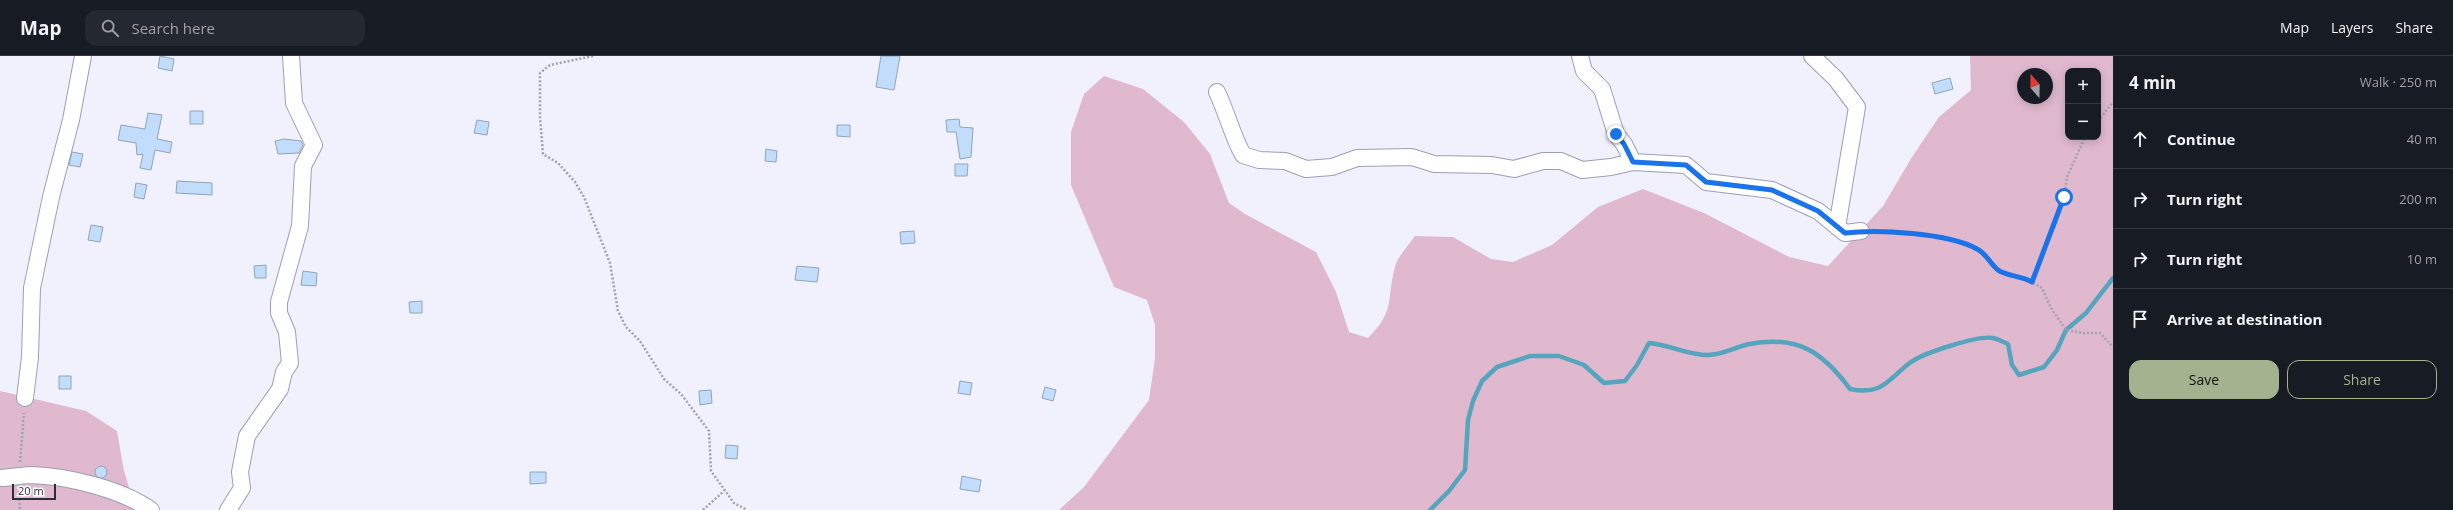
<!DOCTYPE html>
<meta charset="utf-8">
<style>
:root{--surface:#171b24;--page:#242831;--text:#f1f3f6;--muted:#9ea1a6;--line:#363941;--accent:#a5b290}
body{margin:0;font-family:"Open Sans",sans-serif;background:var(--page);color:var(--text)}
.controls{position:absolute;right:12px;top:12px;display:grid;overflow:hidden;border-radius:8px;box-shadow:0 2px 10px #0003}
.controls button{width:36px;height:36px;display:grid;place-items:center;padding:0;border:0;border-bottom:1px solid var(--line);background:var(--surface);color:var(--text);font:20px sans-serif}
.compass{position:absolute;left:2017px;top:12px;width:36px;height:36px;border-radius:50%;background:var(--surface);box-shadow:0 2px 10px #0003;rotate:340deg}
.scale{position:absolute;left:12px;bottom:10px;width:44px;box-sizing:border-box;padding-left:4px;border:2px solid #2d2e38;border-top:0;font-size:11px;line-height:14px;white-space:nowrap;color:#2d2e38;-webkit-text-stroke:3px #fff;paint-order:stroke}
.stop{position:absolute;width:12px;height:12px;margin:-9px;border:3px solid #1a73e8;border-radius:50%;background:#fff}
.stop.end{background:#1a73e8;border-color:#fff;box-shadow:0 1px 4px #0008}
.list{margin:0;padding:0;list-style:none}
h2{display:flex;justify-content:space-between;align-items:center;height:52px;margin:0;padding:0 16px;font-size:17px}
h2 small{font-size:13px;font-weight:400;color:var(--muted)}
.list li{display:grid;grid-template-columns:26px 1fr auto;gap:12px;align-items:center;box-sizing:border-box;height:60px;padding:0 16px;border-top:1px solid var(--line)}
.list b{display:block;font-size:15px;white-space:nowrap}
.list em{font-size:13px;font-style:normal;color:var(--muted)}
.actions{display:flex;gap:8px;padding:12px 16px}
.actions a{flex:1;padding:9px 0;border:1px solid var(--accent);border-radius:12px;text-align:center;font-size:14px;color:var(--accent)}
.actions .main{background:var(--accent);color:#111}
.icon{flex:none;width:22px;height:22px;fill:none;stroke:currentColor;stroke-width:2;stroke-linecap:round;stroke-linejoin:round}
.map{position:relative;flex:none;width:2113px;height:454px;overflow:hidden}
header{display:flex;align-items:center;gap:24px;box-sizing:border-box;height:56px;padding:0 20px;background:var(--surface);border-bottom:1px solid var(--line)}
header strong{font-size:19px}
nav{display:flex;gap:22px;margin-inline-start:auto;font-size:14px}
.search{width:280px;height:36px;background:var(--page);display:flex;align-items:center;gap:10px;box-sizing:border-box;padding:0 14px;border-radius:12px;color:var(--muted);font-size:15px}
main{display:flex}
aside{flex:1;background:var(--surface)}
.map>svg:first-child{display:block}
.green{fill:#e0b9ce;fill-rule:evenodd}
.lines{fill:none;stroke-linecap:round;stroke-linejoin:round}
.stream{stroke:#54a5bd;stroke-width:4.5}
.building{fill:#c2ddfc;stroke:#90a4ba}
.minor-casing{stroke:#9c9eb9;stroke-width:18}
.path{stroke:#a1a2ad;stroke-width:2.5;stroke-dasharray:2 2;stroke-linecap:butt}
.minor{stroke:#fff;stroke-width:16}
.route{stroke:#1a73e8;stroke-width:5}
</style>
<header>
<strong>Map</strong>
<div class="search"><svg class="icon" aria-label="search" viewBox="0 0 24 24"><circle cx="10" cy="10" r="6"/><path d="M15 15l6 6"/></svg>Search here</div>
<nav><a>Map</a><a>Layers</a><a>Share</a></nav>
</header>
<main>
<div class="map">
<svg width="2113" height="454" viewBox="0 0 2113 454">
<rect width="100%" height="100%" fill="#f0f1fc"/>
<!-- green -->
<path class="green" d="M1970,0h143v454h-1054l25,-23 65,-87 6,-42v-33l-8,-25 -33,-13 -43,-102v-53l13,-38 20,-18 39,13 41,33 26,32 19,49 16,11 71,38 20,40 13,40 19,6c28,-28 18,-38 27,-71 2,-10 14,-22 20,-31l38,1 38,22 22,3 39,-17 46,-38 45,-18 61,24 85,44 39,9 55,-60 29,-49 27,-40 32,-27zM2068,15h30v66h-30zM2023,18h24v24h-24z
M0,335l86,20 31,20 7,40 12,39h-136z"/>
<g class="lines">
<!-- stream -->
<path class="stream" d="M1430,454l19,-19 16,-21 3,-50 5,-19 9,-20 15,-14 33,-11h29l25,9 20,18 21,-2 12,-16 12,-22c22,2 38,12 59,12 14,0 28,-8 41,-11 48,-9 73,7 101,45 33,7 38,-10 61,-27 13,-9 67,-27 82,-24 5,1 10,4 15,6l4,21 7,10 25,-8 13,-17 9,-20 20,-17 27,-35"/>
</g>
<!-- building -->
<path class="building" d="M160,0l14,3 -2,12 -14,-3z
M881,0h19l-6,34 -18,-3z
M1950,22l3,11 -18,5 -3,-11z
M190,55h13v13h-13z
M148,57l14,2 -5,24 15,3 -2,11 -15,-3 -4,20 -11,-2 3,-14 -6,1 -1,-12 -18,-3 3,-15 24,4z
M959,63l1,8 13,1 -2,29 -11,2 -4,-27h-9l-1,-12z
M477,64l12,2 -2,13 -13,-2z
M837,69h13v12l-13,-1z
M284,83l17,2 2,4 -4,8 -21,1 -3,-13z
M766,93l11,2 -1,11 -11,-1z
M72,96l11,2 -3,13 -11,-2z
M955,108h13l-1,12h-12z
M177,125l35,2v12l-36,-2z
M136,127l11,2 -3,14 -10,-2z
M91,169l12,2 -3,15 -12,-2z
M914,175l1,12 -14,1 -1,-12z
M266,209v13h-11l-1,-12z
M797,210l22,2 -2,14 -22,-2z
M303,215l14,2 -1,13 -15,-1z
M422,245v12h-12l-1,-11z
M59,320h12v13h-12z
M960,325l12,2 -2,12 -12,-2z
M1045,331l11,3 -3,11 -11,-3z
M711,334l1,13 -12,2 -1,-14z
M726,389l12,1 -1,13 -12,-1z
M95 416a6 6 0 1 1 12 0a6 6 0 1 1-12 0Z
M530,416h16v11l-16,1z
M962,420l19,4 -2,12 -19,-3z"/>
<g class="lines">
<defs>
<path id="minor" d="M1580,0l4,15 18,18 14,45 8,10 9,18
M1812,0l24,23 21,28 -20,120
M1217,36c10,21 15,43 26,63l16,5 26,1 21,8 26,-2 25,-9 55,-1 22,7 58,1 22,4 29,-8h18l21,9 29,-3 22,-5 53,3 20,17 66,8 46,21 27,22 16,-2
M25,342l5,-41 2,-69 19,-91 20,-77 12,-64
M0,422c10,0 21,-3 31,-3 36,1 90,14 120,35
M228,454l14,-22 -2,-16 7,-36 33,-47 4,-17 6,-9 -3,-31 -8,-19v-11l21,-76 3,-60 11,-21 -20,-42 -3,-47"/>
</defs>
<!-- minor casing -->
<use href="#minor" class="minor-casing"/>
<!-- path -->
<path class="path" d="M593,0l-43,9 -10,8v44l3,37 15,9 17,19 9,15 26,66 8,48 8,16 14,14 24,38 17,15 28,37 2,40 23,32 13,7
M2098,65l15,-19
M1875,176l61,4 42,13 21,22 24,6 19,11 9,20 15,22 17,3h17l13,14
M2033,227l14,-42 9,-17 8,-27 3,-20 18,-40
M20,406l4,-49
M19,435l1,19
M703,454l21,-19"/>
<!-- minor -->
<use href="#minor" class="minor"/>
</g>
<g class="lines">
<!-- route -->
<path class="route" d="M1616,78l8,10 9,18 53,3 20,17 66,8 46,21 27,22c32,-4 104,0 132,16 9,4 14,16 21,21 8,6 24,6 34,12l32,-85"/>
</g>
</svg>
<div class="controls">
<button>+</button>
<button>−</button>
</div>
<svg class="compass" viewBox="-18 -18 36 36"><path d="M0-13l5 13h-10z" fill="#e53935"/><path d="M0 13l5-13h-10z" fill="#9ea1a6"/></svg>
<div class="scale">20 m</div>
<div class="stop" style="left:2064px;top:141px"></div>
<div class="stop end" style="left:1616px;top:78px"></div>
</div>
<aside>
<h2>4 min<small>Walk · 250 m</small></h2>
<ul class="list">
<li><svg class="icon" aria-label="ahead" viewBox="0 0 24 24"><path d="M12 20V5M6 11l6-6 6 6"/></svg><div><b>Continue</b></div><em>40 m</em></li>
<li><svg class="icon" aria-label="right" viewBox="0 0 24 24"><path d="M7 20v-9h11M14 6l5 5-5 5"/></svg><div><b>Turn right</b></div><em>200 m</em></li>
<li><svg class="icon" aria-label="right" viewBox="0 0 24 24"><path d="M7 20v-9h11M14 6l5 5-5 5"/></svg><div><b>Turn right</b></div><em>10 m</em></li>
<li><svg class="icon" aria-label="arrive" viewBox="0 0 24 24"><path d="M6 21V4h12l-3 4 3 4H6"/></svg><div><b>Arrive at destination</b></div></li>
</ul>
<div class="actions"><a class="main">Save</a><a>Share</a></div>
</aside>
</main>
